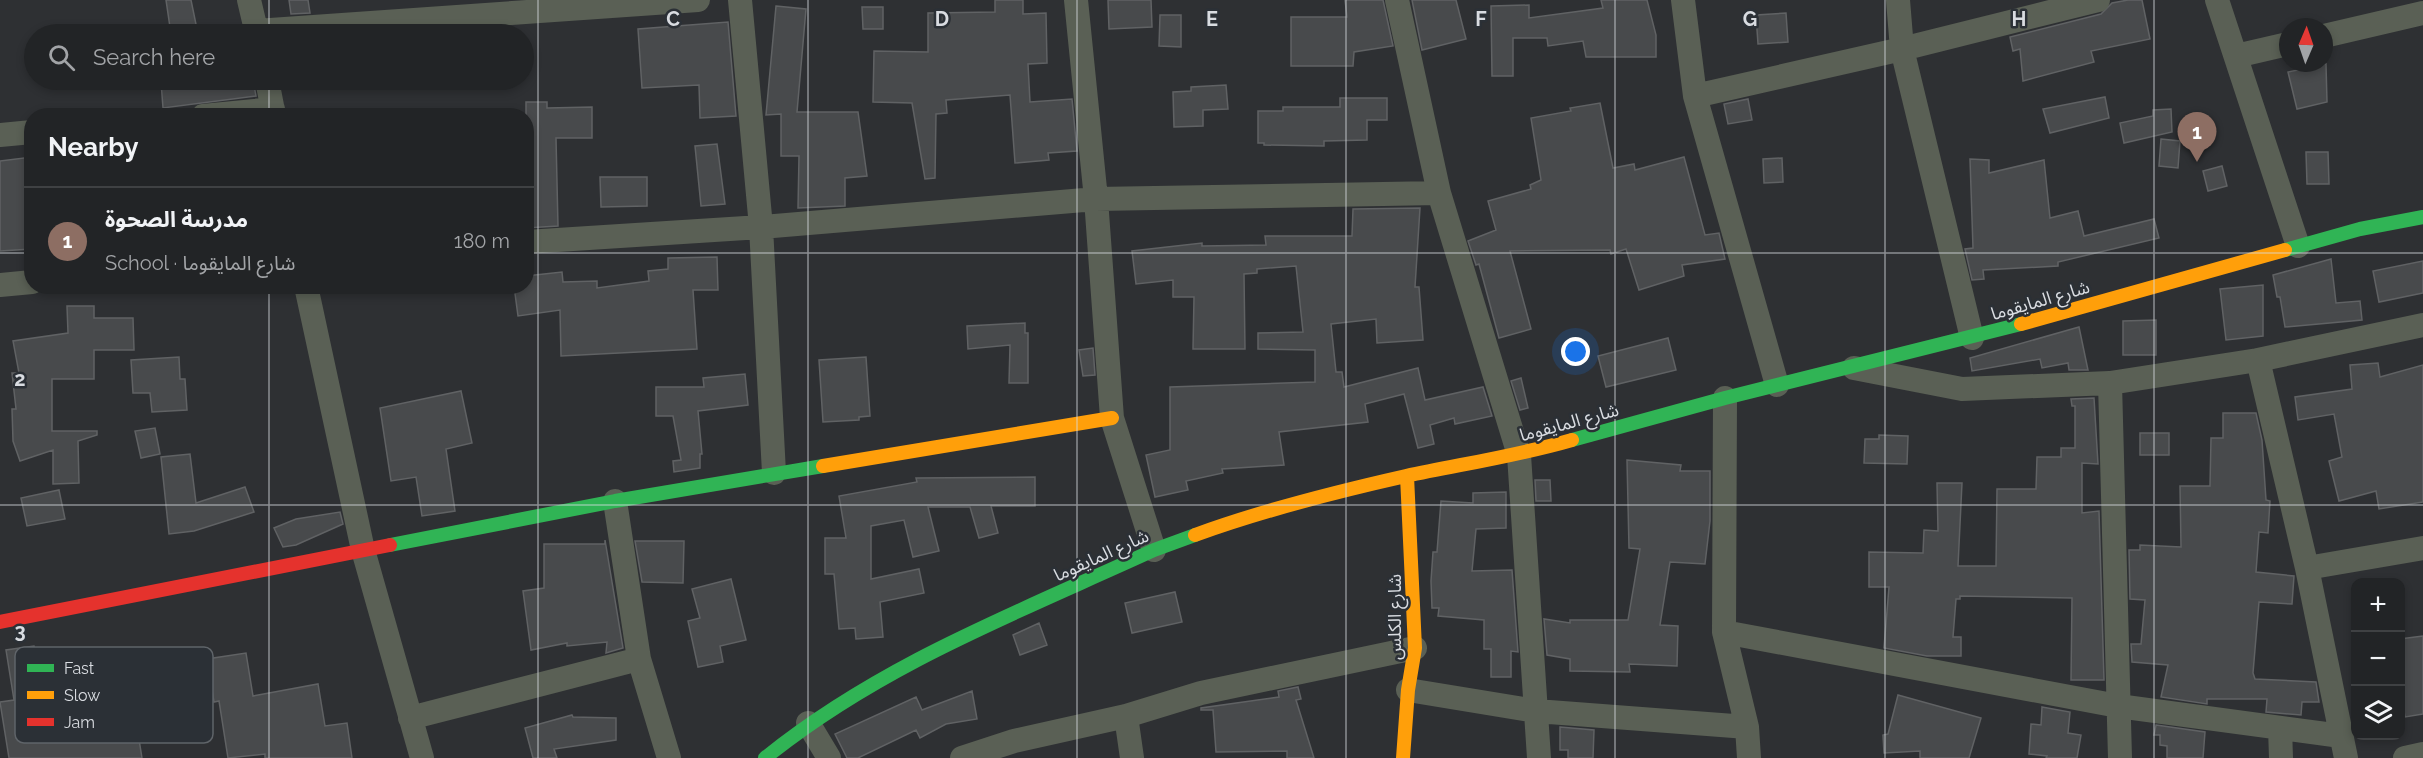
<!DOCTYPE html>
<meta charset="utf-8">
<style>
:root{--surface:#222426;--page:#2e3032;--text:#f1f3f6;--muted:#a2a4a7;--line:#3f4143;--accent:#9da0a4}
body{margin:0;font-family:Raleway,"Noto Sans Arabic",sans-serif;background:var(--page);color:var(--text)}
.controls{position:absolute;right:18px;bottom:18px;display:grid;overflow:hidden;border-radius:12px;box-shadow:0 3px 9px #0003}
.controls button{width:54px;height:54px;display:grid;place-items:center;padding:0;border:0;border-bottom:2px solid var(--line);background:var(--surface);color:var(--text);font:30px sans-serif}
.compass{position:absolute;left:2279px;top:18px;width:54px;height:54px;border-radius:50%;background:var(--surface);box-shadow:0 3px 9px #0003;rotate:2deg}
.you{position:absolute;left:1576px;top:352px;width:21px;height:21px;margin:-15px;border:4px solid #fff;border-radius:50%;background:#1a73e8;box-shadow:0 0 0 9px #1a73e833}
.badge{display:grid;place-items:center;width:39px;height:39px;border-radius:50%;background:var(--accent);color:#fff;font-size:20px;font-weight:700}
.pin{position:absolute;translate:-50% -50px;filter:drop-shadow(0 2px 3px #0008)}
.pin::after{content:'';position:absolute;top:32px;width:21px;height:18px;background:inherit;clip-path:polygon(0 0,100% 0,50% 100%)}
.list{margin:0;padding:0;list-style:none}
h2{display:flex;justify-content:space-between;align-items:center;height:78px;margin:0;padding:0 24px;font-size:26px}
h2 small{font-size:20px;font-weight:400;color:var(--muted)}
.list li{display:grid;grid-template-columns:39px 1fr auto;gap:18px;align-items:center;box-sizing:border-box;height:108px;padding:0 24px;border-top:2px solid var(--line)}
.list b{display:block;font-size:22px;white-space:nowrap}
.list p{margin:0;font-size:20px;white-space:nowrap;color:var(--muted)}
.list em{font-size:20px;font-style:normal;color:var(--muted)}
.icon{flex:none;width:33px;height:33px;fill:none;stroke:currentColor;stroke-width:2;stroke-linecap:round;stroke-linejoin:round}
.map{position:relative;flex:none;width:2423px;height:758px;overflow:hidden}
.search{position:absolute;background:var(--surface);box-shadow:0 3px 9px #0003;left:24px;top:24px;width:510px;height:66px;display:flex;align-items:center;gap:15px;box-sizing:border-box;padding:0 21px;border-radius:33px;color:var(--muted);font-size:22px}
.panel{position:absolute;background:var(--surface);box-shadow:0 3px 9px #0003;left:24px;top:108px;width:510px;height:186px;border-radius:24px}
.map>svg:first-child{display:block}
.building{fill:#484a4c;stroke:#606264;stroke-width:1.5}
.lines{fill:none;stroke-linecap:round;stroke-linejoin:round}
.street{stroke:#5a6055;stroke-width:24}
.fast{stroke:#30b455;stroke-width:14}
.slow{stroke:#ff9f0a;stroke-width:14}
.jam{stroke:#e5322d;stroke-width:14}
.grid{fill:none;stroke:#d9dce1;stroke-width:1.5;stroke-opacity:0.55}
.labels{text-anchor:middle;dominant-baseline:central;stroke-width:5;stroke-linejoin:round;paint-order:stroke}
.street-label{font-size:18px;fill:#d9dce1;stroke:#2b3036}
.key{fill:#2b3036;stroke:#5f6469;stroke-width:1.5}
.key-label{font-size:16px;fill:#d9dce1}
.grid-label{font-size:20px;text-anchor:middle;font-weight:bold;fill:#d9dce1;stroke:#2b3036;stroke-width:5;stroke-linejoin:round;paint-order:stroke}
</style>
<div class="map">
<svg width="2423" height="758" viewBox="0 0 2423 758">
<rect width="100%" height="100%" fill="#2e3033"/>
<!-- building -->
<path class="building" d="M166,0h25l7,34h-27z
M289,0h19l2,13 -19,1z
M995,0h28v14l23,-1 1,50 -19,1 2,38 42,-3 5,52 -29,2 1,7 -34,3 -5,-68 -64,5 1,13 -11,1 -1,64 -10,1 -13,-76 -39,-1 1,-51 54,1v-39l67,-1z
M1108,0h43l1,27 -43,2z
M1345,0h38l10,46 -39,6 -1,14h-62v-49h56z
M1412,0h44l10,39 -44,11z
M1601,0h46l9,35v22h-70l-3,-16 -35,5 -1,-8h-34v38h-21l-1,-70 38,-1v13l74,-10z
M2128,0h14l8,39 -59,12 3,11 -71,19 -3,-32 -7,2 -3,-14 91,-23 11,-11z
M776,6l30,3 -9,103h61l9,64 -22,2v28l-47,2 1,-52h-18v-42l-15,1z
M862,7h21v22h-20z
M1786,13l2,29 -30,2 -2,-29z
M1160,15h21v32l-22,-1z
M728,22l8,94 -36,2 -1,-33 -57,3 -4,-59z
M2326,64l1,38 -30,7 -9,-37z
M193,80h60l3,16 -93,12 -2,-26z
M1226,85l2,24 -25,1v16l-29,1 -1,-35 18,-1v-4z
M2105,97l4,21 -59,15 -7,-24z
M1340,98h47v22h-20v20l-43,1v5l-60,-1v-2h-6v-32h25v-4h57z
M1748,99l4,21 -24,4 -4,-20z
M526,102h21v6l45,-1v31h-36l2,88 -32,2z
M1600,103l13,65 21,-4 1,6 49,-13 21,78 14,-2 6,26 -43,6 2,11 -45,14 -13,-41 -15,5 -1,-4 -100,1 21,78 -32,9 -20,-74 -3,1 -8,-24 28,-11 -8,-29 43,-12 -1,-4 11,-5 -10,-62 40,-7 -1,-3z
M2171,109l1,23 -48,11 -4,-20 33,-7v-6z
M2161,139l19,2 -2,27 -19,-2z
M717,144l8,60 -24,2 -6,-60z
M2306,152h22l1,32h-22z
M32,157v92l-32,2v-90z
M1782,158l1,24 -19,1 -1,-24z
M1970,159l19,1v13l55,-13 6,58 28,-7 6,25 70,-17 5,19 -101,24v4l-75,4 1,9 -12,1 -7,-31 8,-1z
M2222,166l5,20 -19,5 -5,-20z
M600,177h47v29l-46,1z
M1420,208l-5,79h4l4,53 -46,3 -1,-24 -45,5 5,48h6l2,15 74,-19 7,32 58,-13 9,29 -37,8 -1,-6 -24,7 4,19 -16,4 -14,-54 -39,10 3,18 -89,10 5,33 -62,4 1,4 -37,8 2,9 -33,7 -9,-42 24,-5v-63l145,-5v-32l-57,-1v-16l45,-1 -7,-66 -39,3v4l-13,1 1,75h-52l1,-52h-21v-17l-37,4 -4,-33 70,-8v3l64,-1 -1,-9h87l1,-27z
M717,257l1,33h-25l4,59 -136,7 -1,-46 -42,6 -4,-30h12v-10l36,-4 1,10 34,-1v7l52,-7 -1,-10 20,-2v-11z
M2331,259l5,44 24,-2 2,19 -77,7 -5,-30h-3l-4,-22z
M2423,261v32l-44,9 -6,-31z
M2263,285v51l-37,4 -6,-51z
M67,306h27v12h39l1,32h-40v29h-42v52h45v4l-19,6 1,42 -26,1v-34l-33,11 -7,-20 -1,-32h4l-4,-36h7l-6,-32 55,-8z
M2156,320v35h-33v-34z
M1025,323v10h3v50h-19l1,-38 -42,4 -1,-23z
M2079,327l9,43h-19l-1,-7 -26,5 -2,-9 -68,12 -2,-13z
M1668,338l8,32 -70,17 -8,-31z
M1093,348l2,27 -12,1 -4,-26z
M179,357l1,22h5l2,31 -35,2 -2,-19h-17l-2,-33z
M866,357l4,59 -11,1v3l-36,2 -4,-62z
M2378,363l2,14 43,-12v137l-44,7 -3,-18 -37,10 -10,-40 13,-4 -8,-43 -36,6 -3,-23 57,-8 -2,-24z
M745,374l3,31 -50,6 4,43h-2v14l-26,4 -1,-11 8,-1 -8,-44h-17v-29h48l-1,-9z
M1521,378l7,30 -8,2 -9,-29z
M461,391l11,52 -26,6 9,62 -33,5 -6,-39 -25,4 -11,-73z
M2094,398l4,66 -16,-1v50l17,-2 5,169h-33l1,-82 -112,-2v3h-4l-3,38h8v19h-34l-43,-8 5,-61h-20v-35l54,1 1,-23 14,1 -1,-48h25l-4,83h38l1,-77h39l1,-32h24v-9h14v-42h-3l-1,-7z
M2223,413h33l6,27 4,60 4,1 -2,32 -9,-1 -3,40 38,4 -2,28 -33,-2 -6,71 2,6 61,3 3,20h-17l-1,13 -35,-3 1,-13h-60v5l-46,-7 7,-32 -36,-3 -1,-18h10l4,-44 -15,-1 -1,-49h11v-5l41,2 -1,-61h30l1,-48h12z
M155,428l5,26 -19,4 -6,-27z
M2140,433h29v22h-29z
M1879,435l29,1 -1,28 -43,-1 1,-24h14z
M190,454l6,49 49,-16 9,25 -60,19 -25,3 -8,-77z
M1627,460l54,5 -1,6h30v50l-5,43 -35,-2 -10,63 18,1 -1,40 -48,-2 1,8 -60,-1v-12l-23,-4 -3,-36 26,4v-3h58l12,-71 -11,-1z
M1035,477v29h-44l7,27 -19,5 -9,-31h-42l11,44 -26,6 -9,-37 -33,6v53l48,-10 5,24 -44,9 3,35 -27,2 -1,-11 -16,1 -5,-55h-9v-36h21l-7,-42 78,-14 -1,-4z
M1535,480h15l1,21h-15z
M59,490l6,29 -38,7 -6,-28z
M1506,492v36l-30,1 -4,42 40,-1 6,82 -7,-1v26h-20v-28h-7v-29l-46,-4 1,-8h-7l-1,-27 2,-29h4l4,-51 32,2v-10z
M340,512l3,12 -47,21 -13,2 -9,-19 22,-9z
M605,540l18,108 -17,5 1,-11 -40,4v-3l-36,7 -8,-59 21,-3v-44h61z
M635,541h49l-1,42 -41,-1z
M731,579l15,61 -26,6 3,16 -25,5 -10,-46 12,-3 -8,-29z
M1175,592l7,30 -50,11 -7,-30z
M1039,623l8,22 -27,10 -7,-20z
M2423,636v78l-18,3 -5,-28v-50z
M34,646l10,62 55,-5 -3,-21 33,-5 13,81h-133l-9,-56 14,-2 -8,-50z
M246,653l7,43 65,-12 7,42 22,-3 5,35h-87v-4l-37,4 -9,-57 -5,1 -7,-43z
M1298,687l3,12 -5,1 18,58h-27v-7l-71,1 -3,-42h-12v-2l78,-11 -1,-6z
M972,691l5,28 -31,5 -26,14 -4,-8 -58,28h-11l-12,-24 81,-37 6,13z
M1898,695l83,23 -12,40h-49v-7l-36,2 -1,-18 5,-1z
M2042,707l28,5 -2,21 13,2 -4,23h-31l1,-2 -18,-2 2,-30 10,1z
M572,715l1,2 43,1v22l-62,9 3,9h-24l-8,-30z
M2156,725l49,7 -2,26h-36v-12l-7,-1v-10h-6z
M1560,727l34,3 -1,28h-25v-8h-8z"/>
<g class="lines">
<!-- street -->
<path class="street" d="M249,0l8,34
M740,0l21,227 13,246
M1076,0l20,199 16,219 42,132
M1397,0l42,193 80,262 20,303
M1683,0l12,96 82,289
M1898,0l4,49 70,289
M2217,0l81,246
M256,31l442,-31
M2324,36l99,-23
M2236,56l52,-12
M267,80l7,36
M1695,96l207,-47 196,-49
M203,116l70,-7
M0,135l32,-3
M526,242l235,-15 335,-28 343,-6
M0,285l32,-3
M306,286l57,264 59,208
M2258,360l49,208 39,190
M1854,368l108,21 148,-6 148,-23 165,-35
M2110,383l10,375
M1725,398l-1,234 23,95 2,31
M615,501l24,158 30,99
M2307,568l116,-20
M1724,632l394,74 223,30
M1408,690l128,21 211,16
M1126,716l6,42
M410,718l229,-59
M808,723l21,35
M2280,728l1,30
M962,758l52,-17 112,-25 75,-23 214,-45
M2405,758l18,-4"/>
<!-- fast -->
<path class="fast" d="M2285,250l75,-21 63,-12
M1572,440l153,-42 296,-74
M390,545l225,-44 208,-35
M765,758c116,-94 254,-146 389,-208l41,-15"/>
<!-- slow -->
<path class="slow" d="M2021,324l264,-74
M823,466l289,-48
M1195,535c68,-25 140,-43 211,-59 56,-12 111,-20 166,-36
M1403,758l5,-68 7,-42 -8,-172"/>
<!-- jam -->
<path class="jam" d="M0,622l390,-77"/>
</g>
<!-- grid -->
<path class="grid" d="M269,0v34M538,0v758M808,0v758M1077,0v758M1346,0v758M1615,0v758M1885,0v758M2154,0v758M269,80v36M0,253h32M526,253h1897M269,286v472M0,505h2423"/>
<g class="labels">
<!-- street labels -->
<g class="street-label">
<text transform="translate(2040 300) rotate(-16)">شارع المايقوما</text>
<text transform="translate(1569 422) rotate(-15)">شارع المايقوما</text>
<text transform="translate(1101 555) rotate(-24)">شارع المايقوما</text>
<text transform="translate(1394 617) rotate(-90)">شارع الكلس</text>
</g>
</g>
<!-- legend -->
<rect x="15" y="647" width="198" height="96" rx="9" class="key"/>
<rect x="27" y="664" width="27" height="8" fill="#30b455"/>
<rect x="27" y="691" width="27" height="8" fill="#ff9f0a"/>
<rect x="27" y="718" width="27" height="8" fill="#e5322d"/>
<g class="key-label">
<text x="64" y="674">Fast</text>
<text x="64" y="701">Slow</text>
<text x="64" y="728">Jam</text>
</g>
<g class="grid-label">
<text x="673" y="26">C</text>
<text x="942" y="26">D</text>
<text x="1212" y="26">E</text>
<text x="1481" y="26">F</text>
<text x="1750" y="26">G</text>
<text x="2019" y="26">H</text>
<text x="20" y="386">2</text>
<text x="20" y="638">3</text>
</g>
</svg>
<div class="controls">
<button>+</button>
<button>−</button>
<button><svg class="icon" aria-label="layers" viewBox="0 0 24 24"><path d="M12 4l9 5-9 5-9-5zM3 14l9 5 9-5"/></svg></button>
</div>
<svg class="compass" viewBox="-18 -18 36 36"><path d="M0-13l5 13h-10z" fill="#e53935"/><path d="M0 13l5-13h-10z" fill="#a2a4a7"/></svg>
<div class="you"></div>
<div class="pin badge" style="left:2197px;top:162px;background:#8d6e63">1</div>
<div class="search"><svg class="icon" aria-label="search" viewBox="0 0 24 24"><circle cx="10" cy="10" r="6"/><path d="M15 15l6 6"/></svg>Search here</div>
<section class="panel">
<h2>Nearby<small></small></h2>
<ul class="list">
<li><span class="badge" style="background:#8d6e63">1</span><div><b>مدرسة الصحوة</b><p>School · شارع المايقوما</p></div><em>180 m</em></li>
</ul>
</section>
</div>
